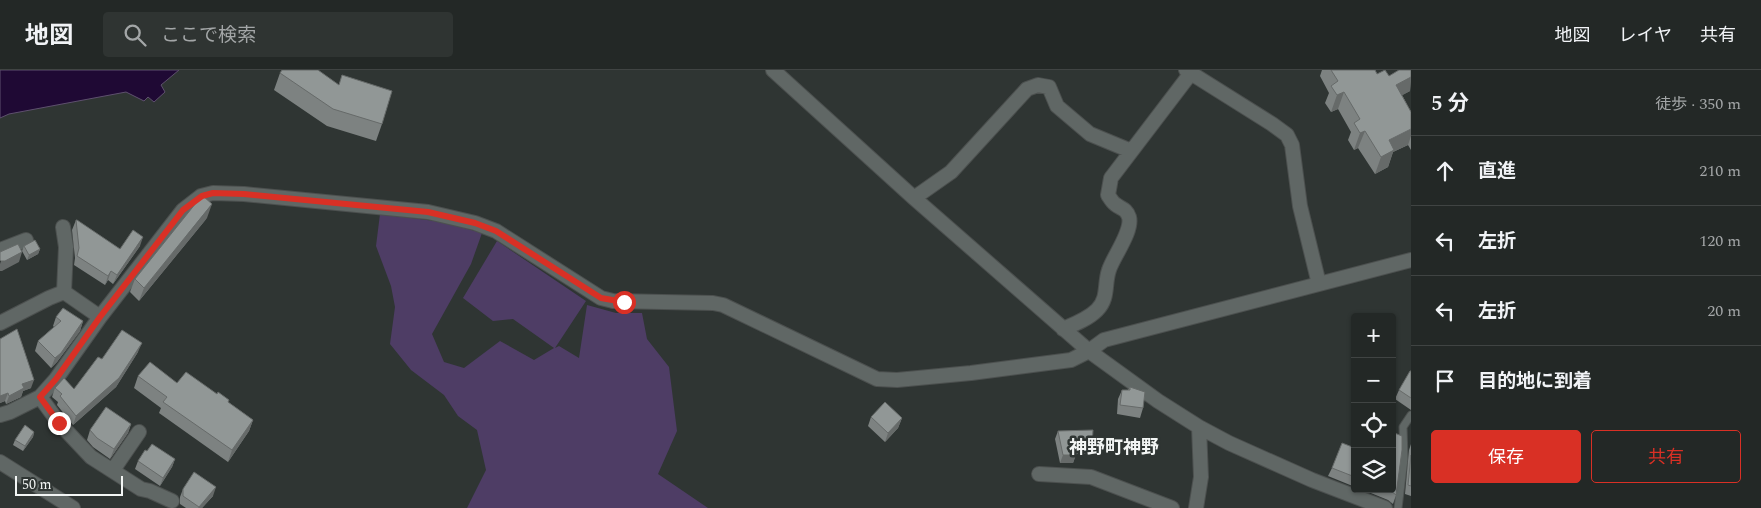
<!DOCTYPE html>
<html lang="ja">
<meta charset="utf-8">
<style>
:root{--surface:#232826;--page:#2f3432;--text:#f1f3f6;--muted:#a3a6a7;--line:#404443;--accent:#d93025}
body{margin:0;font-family:Spectral,"Noto Sans JP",serif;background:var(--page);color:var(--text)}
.controls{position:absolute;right:15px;bottom:15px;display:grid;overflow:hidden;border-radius:5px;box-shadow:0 1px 4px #0004}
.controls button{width:45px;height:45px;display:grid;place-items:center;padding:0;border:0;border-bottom:1px solid var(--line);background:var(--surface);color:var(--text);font:25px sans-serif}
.scale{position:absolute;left:15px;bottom:12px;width:108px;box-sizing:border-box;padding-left:5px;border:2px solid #f2f5f4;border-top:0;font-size:14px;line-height:18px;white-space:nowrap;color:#f2f5f4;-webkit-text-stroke:4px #2f3533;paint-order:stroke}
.stop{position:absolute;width:15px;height:15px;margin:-11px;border:4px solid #d93025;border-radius:50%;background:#fff}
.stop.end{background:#d93025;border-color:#fff;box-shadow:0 1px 5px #0008}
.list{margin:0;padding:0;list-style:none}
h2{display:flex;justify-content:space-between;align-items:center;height:65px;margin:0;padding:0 20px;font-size:21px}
h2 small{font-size:16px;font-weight:400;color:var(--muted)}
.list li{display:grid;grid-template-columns:32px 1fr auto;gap:15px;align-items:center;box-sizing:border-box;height:70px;padding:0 20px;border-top:1px solid var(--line)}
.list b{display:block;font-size:19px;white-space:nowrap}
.list em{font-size:16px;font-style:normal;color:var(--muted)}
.actions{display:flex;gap:10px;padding:15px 20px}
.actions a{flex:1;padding:11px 0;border:1px solid var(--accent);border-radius:5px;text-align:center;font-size:18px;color:var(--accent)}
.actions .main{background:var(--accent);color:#fff}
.icon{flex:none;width:28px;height:28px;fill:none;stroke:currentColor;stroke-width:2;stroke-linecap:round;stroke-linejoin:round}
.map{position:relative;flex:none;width:1411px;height:438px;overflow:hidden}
header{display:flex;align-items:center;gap:30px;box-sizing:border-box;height:70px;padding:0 25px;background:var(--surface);border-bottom:1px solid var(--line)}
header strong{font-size:24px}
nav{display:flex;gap:28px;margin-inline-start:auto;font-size:18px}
.search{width:350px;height:45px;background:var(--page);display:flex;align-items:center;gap:12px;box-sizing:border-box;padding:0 18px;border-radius:5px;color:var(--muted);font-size:19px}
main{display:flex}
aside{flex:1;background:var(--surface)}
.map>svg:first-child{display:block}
.green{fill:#4e3d65}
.water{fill:#1f0934;stroke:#5e506e}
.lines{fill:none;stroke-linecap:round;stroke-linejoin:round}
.service-casing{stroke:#4c504f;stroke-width:9}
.minor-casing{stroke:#4c504f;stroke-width:16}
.service{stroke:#606765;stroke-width:7}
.minor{stroke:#606765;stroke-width:14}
.wall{fill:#7d8281}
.shaded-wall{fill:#666a69}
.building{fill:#919796;stroke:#666a69}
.route{stroke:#d93025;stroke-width:6}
.labels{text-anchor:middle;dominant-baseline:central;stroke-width:5;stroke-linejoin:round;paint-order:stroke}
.quarter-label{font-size:18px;font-weight:bold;fill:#f2f5f4;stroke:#2f3533}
</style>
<header>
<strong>地図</strong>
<div class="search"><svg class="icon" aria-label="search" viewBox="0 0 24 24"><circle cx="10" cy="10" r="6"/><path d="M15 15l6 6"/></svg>ここで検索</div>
<nav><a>地図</a><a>レイヤ</a><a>共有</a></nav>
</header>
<main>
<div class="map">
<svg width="1411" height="438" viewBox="0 0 1411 438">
<rect width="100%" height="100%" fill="#2f3533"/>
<!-- green -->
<path class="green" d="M380,144l63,8 39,11 -11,31 -39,70 12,28 20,6 36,-27 34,19 20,-12 -41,-29 -20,2 -30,-23 34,-57 89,60 -31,47 4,-2 20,12 8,-53 29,8h26l5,26 22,28 8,64 -19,43 50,34h-241l19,-38 -9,-40 -19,-14 -14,-21 -33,-25 -21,-26 5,-37 -4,-21 -15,-40z"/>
<!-- water -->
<path class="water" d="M0,0h179l-18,15 4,7 -11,10 -6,-5 -4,4 -18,-9 -117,22 -9,4z"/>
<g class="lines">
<defs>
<path id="service" d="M1398,438l6,-49 -1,-32 8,-12"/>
<path id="minor" d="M773,0l141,128 175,153 69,50 41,26 30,16 83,37 73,28
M1186,0l86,54 15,11 5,10 8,61 19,78
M914,128l37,-26 76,-83 11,-4 11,2 8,19 33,28 41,17
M63,157l3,20 -2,45
M0,180l26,-10
M0,253l49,-25 15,-6 36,25
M1063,259c12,-5 25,-10 34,-19 12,-12 7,-26 12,-40 4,-13 24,-39 20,-53 -3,-9 -8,-8 -14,-13 -3,-2 -5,-6 -7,-9l3,-17 80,-105
M40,327l19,26 32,34 50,32 9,2 22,10
M0,345l10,-3 30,-15 16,-18 44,-62 83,-107 18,-14 12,-3 31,1 184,18 47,11 21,8 105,67 12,3 100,2 10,2 154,74 20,1 74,-7 100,-13 18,-9 15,-11 307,-80
M0,392l73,46
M113,400l26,-38
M1039,404l52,3 81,31
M1196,438l5,-31 -2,-50"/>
</defs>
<!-- service casing -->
<use href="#service" class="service-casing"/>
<!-- minor casing -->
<use href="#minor" class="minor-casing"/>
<!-- service -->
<use href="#service" class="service"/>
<!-- minor -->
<use href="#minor" class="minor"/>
</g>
<!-- wall -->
<path class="wall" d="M1322,0h53l2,4 12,2 22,1 -1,14 -8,4 9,17v38l-3,-5 -15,7 -5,15 -13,7 -17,-26 -4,2 -6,-10 3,-8 -13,-23 -7,3 -6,-9 4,-10 -9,-17z
M280,3l59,12 3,-10 40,49 -6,17 -49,-15 -53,-36z
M207,148l-68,83 -9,-9 5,-13z
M76,150l44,29 20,-3 -27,38 -5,-4 -3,5 -31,-20 1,-7 -3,-28z
M24,176l16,3 -2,5 -11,6 -5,-9z
M56,247l27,4 -3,10 -23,31 -6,6 -16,-17 3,-10 16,-14 -1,-1z
M0,269l31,49 -8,3 -2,6 -15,7 -1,-3 -5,2z
M138,282l-22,35 -43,38 -16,-20 1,-3 -6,-5 3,-9 19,1 28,-30z
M1411,301v39l-16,-11 4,-9z
M138,306l39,7 51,19 25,18 -4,11 -21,31 -69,-49 2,-5 -27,-20z
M1130,317l13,21 -3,10 -23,-4 1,-15 4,-9h6z
M871,347l31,1 -4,10 -13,14 -17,-16z
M131,354l-3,9 -18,26 -17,-12 -6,-7 3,-10z
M1058,361l34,15 -3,8h-13l-3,9h-13l-5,-24z
M34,362l-1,5 -10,14 -10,-6 2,-5z
M1411,374v52l-6,-2 4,-44z
M1355,378v39l-27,-11 4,-8z
M175,389l-3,8 -12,19 -25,-17 3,-8z
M183,419l30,7 -11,12h-16l-6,-4v-7z
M1361,419h31l4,6 -3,9 -5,-4z"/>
<!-- shaded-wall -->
<path class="shaded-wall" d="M1411,7l-1,14 -20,11 6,-17z
M1344,22l-6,17 -7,3 6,-17z
M1411,59v7l-3,9 -15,7 -5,15 -13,7 6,-17 8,-17z
M1365,61l-7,17 -4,2 6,-17z
M212,134l-5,14 -68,83 5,-13z
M143,167l-3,9 -27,38 4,-9z
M40,179l-2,5 -11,6 2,-5z
M22,182l-3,10 -17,9h-2v-7l1,-3z
M111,201l-3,9 -3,5 3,-9z
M83,251l-3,10 -23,31 -6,6 4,-10z
M142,273l-4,9 -22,35 -43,38 3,-9z
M34,310l-3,8 -8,3 -2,6 -15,7 3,-8 13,-12z
M8,323l-3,8 -5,2v-7z
M902,348l-4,10 -13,14 3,-9z
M253,350l-4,11 -21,31 4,-12z
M131,354l-3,9 -18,26 4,-10z
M34,362l-1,5 -10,14 2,-5z
M1076,376h16l-3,8h-16z
M1063,385h13l-3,8h-13z
M175,389l-3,8 -12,19 3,-8z
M216,417l-3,9 -11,12h-4z"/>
<!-- building -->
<path class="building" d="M282,0h36l21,15 3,-10 50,16 -10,33 -49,-15 -53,-36z
M1331,0h44l2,4 8,-4 4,6 10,-6h12v7l-15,8 15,27v17l-22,11 5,10 -13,7 -16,-26 -5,2 -6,-10 6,-4 -16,-27 -7,3 -6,-9 7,-5z
M203,126l9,8 -68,84 -9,-9 65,-81z
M76,150h1l43,29 13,-19 10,7 -26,38 -6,-4 -3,5 -31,-20 2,-8z
M35,170l5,9 -11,6 -5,-9z
M18,174l4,8 -17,9h-4l-1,-1v-8z
M63,238l20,13 -22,32 -6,5 -17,-17 23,-20 -5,-4z
M17,259l17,51 -12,4 2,4 -15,8 -1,-3 -8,3v-57z
M122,260l20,13 -23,35 -43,38 -16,-20 2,-2 -7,-6 9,-10 10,11 24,-32 4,2z
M150,292l27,21 9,-11 31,22 1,-2 11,8 -1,2 25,18 -21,30 -69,-48 4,-5 -29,-21z
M1410,301h1v27l-12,-8z
M1130,317l15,5 -2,16 -23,-3 2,-15h8z
M885,332l17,16 -14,15 -17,-16z
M106,337l25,17 -17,25 -17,-11 -7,-8z
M25,355l9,7 -9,14 -10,-6z
M1093,360l-1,16h-16v9h-13l-5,-24z
M1392,362l10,4v14l-6,45 -5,-4 -4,-2h5z
M1342,373l13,5v29l-23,-9z
M152,374l23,15 -12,19 -25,-17 7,-11 2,1z
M1411,385v31l-3,-1z
M194,402l22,15 -17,20 -16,-11v-7z"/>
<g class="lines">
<!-- route -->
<path class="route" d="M59,353l-19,-26 16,-18 44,-62 83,-107 19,-14 11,-3 31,1 184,18 47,11 21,8 105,67 23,4"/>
</g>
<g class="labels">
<!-- quarter labels -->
<g class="quarter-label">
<text x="1114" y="377">神野町神野</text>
</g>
</g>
</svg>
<div class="controls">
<button>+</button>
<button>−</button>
<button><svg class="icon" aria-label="locate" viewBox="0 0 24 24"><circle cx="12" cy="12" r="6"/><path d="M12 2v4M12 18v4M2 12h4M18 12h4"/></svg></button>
<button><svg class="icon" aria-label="layers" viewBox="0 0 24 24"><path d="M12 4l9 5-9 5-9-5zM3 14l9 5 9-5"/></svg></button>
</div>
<div class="scale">50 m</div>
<div class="stop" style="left:624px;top:232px"></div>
<div class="stop end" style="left:59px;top:353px"></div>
</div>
<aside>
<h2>5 分<small>徒歩 · 350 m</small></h2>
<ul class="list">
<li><svg class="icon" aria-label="ahead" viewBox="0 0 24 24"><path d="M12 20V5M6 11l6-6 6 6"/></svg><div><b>直進</b></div><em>210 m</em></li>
<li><svg class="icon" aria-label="left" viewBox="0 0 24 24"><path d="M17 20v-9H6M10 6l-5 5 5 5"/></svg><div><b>左折</b></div><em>120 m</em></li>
<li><svg class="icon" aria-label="left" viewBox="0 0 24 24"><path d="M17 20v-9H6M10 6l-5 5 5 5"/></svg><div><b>左折</b></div><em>20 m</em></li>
<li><svg class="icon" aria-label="arrive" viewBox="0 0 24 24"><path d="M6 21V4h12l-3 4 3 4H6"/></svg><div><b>目的地に到着</b></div></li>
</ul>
<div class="actions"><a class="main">保存</a><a>共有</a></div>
</aside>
</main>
